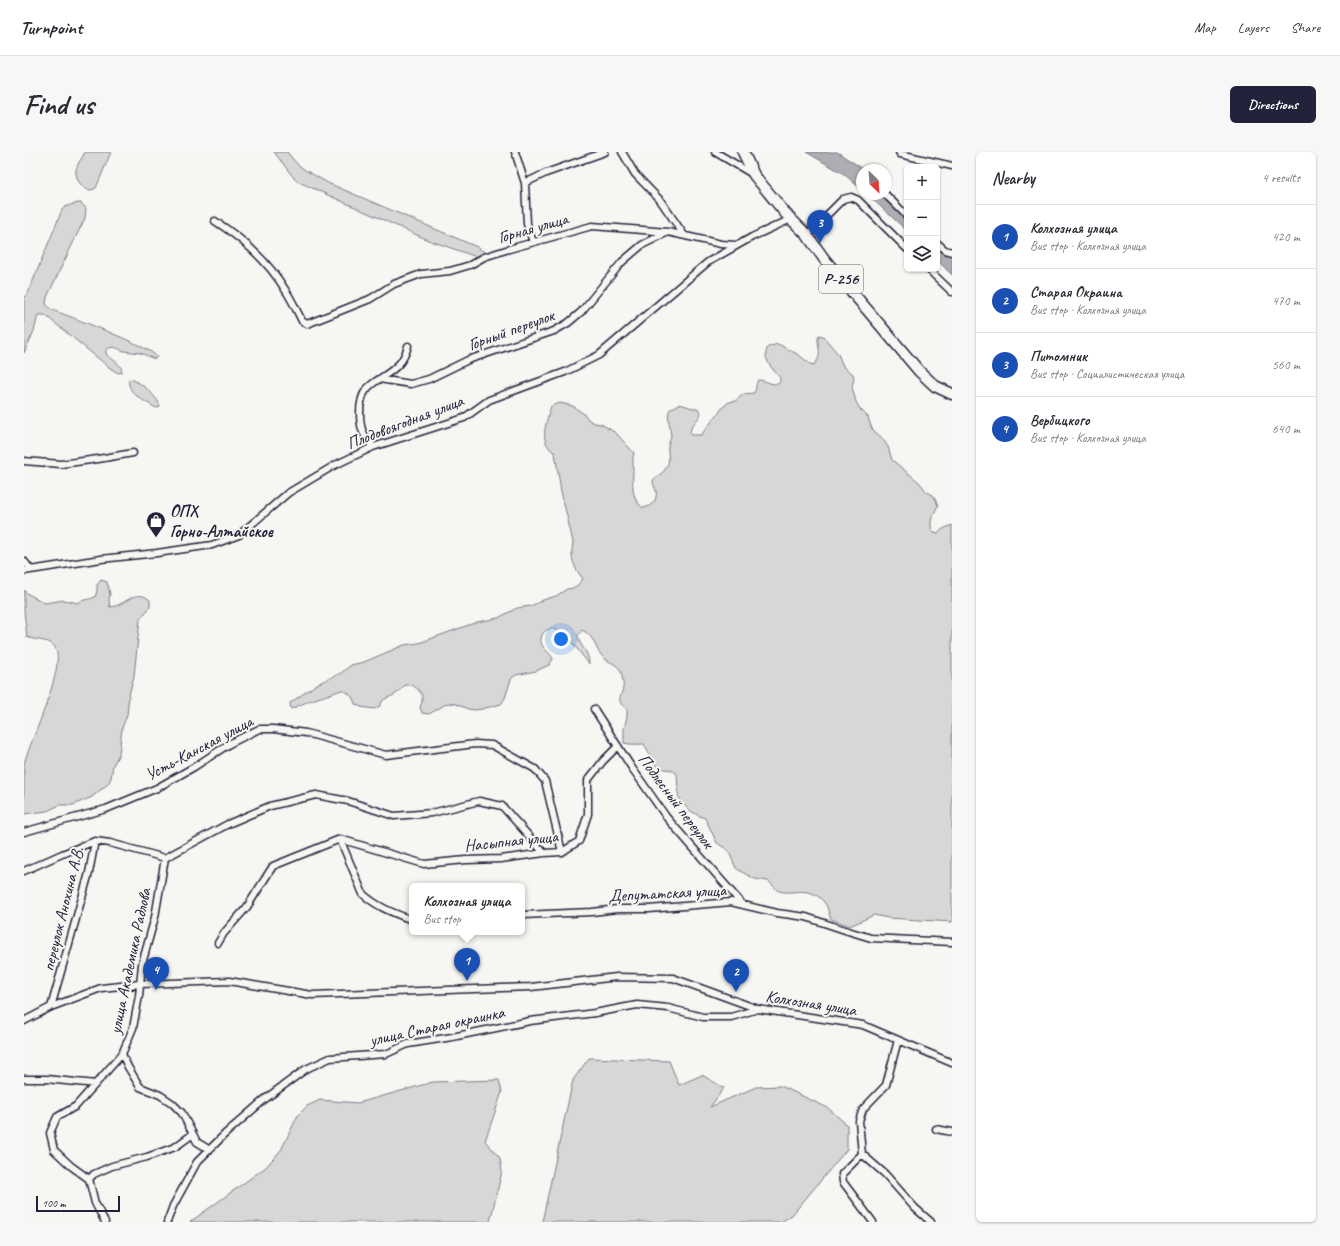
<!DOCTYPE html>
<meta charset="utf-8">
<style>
:root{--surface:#fff;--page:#f7f7f7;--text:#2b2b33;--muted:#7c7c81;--line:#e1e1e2;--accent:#22223b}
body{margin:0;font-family:Caveat,sans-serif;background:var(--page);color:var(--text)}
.controls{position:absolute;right:12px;top:12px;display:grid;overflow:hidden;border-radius:6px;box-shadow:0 1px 3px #0004}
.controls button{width:36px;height:36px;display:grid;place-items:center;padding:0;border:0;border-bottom:1px solid var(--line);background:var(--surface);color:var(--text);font:20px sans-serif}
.compass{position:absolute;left:832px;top:12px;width:36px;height:36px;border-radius:50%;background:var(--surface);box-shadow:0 1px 3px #0004;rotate:155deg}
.scale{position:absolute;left:12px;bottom:10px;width:84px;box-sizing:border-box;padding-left:4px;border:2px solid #22223b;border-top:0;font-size:11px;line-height:14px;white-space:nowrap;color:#22223b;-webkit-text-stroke:3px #f6f6f2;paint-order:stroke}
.you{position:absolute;left:537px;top:487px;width:14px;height:14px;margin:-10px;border:3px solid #fff;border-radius:50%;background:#1a73e8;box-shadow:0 0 0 6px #1a73e833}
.badge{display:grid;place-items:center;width:26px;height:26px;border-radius:50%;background:var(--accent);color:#fff;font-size:13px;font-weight:700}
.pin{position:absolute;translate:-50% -33px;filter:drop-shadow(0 1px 2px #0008)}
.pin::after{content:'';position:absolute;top:21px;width:14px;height:12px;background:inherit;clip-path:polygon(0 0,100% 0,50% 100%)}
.popup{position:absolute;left:385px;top:731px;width:116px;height:52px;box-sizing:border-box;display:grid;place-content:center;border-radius:6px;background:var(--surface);filter:drop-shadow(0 1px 3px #0005);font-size:13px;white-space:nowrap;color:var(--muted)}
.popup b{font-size:15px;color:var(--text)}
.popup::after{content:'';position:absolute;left:50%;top:100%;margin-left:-8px;border:8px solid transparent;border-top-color:var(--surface)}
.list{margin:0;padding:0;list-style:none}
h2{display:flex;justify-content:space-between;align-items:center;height:52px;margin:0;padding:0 16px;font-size:17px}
h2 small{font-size:13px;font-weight:400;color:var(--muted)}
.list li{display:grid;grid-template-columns:26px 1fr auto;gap:12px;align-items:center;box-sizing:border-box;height:64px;padding:0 16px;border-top:1px solid var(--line)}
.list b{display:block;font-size:15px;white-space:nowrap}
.list p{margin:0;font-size:13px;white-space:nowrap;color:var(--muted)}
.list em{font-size:13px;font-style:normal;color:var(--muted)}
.icon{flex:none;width:22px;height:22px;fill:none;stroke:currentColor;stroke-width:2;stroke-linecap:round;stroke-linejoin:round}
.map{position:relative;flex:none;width:928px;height:1070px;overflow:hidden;border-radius:6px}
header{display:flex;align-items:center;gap:24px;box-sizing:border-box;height:56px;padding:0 20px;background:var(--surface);border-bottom:1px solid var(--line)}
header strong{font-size:19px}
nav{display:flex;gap:22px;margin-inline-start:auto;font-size:14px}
.intro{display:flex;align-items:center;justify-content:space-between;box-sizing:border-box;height:96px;padding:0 24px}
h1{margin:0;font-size:28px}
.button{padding:10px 18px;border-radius:6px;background:var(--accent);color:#fff;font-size:14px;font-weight:700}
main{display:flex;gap:24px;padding:0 24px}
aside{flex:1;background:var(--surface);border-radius:6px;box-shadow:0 1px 3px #0004}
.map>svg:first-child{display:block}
.green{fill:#d7d7d7;stroke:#7c7c89}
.water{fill:#adadb3;stroke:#757583}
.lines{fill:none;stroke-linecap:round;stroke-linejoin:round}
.street-casing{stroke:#22223b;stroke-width:9}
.primary-casing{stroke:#22223b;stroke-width:13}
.street{stroke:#f6f6f2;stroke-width:6}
.primary{stroke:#f6f6f2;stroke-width:10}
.labels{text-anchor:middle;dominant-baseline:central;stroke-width:4;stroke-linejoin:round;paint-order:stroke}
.shield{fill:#f6f6f2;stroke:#626272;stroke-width:1}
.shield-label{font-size:16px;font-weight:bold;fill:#22223b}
.street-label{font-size:17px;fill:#22223b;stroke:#f6f6f2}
.poi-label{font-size:17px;font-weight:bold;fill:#22223b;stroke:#f6f6f2;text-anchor:start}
</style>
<header>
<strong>Turnpoint</strong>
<nav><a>Map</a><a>Layers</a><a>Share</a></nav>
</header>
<div class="intro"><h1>Find us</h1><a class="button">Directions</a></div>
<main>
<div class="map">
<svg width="928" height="1070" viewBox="0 0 928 1070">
<rect width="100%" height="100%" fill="#f6f6f2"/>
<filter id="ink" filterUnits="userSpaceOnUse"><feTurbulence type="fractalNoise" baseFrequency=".025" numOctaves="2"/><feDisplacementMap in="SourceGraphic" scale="8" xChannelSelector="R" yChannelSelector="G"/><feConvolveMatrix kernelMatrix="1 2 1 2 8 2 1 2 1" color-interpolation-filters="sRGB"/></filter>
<g filter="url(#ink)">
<!-- green -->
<path class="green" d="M61,0h26l-15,36c-2,1 -4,2 -6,2 -9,-1 -15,-13 -14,-20 1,-6 7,-13 9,-18z
M250,0h13l10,12 8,6 23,13 149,64 9,6c-4,4 -7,3 -12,3l-46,-16 -129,-58 -5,-4z
M54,51h3l5,5 -1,10 -38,79 -1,7 4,5c18,7 100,37 107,48l-2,2c-5,-1 -10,-5 -15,-6 -5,-1 -11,-1 -16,-2 -7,-2 -10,-7 -18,-1v4c6,6 15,8 16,18l-4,1 -8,-5 -65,-53h-7l-4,16 -10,22v-56l4,-4 34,-83c3,-5 11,-5 16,-7z
M795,183l4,1 15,18 5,12 10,8 1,4 -2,9 4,15 4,7 8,8 4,12 10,9 6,9 4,13 27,22 8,10 6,3 3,5 2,6c-5,9 -9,14 -6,25l6,2 5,-4 9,-4v397l-64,-4 -14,-3 -24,11 -19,-7c-3,-6 -3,-13 -7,-17 -15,-19 -35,-5 -47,-12 -3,-3 -6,-7 -9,-9l-13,-2 -13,-7 -6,-4 -8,-18 -11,-7 -12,-25c-10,-3 -26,-13 -27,-25 -1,-6 0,-12 -1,-19 -7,-7 -13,-3 -20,-8 -7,-6 -8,-15 -13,-22 -7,0 -13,1 -20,-1v-14l3,-13v-7c-11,-8 -7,-10 -4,-21 1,-3 -1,-12 -2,-16 -3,-9 -13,-9 -19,-16 -9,-10 -6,-19 -20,-26l-4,5c1,12 11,15 11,29 -8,-9 -32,-48 -46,-31 -2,4 -3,8 -1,12 3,6 8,7 11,14l-4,6 -13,6 -20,4 -5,4 -6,19 -4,6 -19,5 -7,1 -7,-1 -12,-5 -8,-1 -19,11 -7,-1 -2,-6c5,-11 1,-16 -8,-22h-7l-9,9 -13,6 -3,6 -6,3 -13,-2 -6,-3c-2,-8 -6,-11 -13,-14l-33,11 -18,8 -1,-6 27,-19 24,-11 10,-8 13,-3 40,-17 15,-2 58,-21 21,-4 19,-10 14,-2 12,-6 13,-4 11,-7 6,-1 6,-4 4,-5c-10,-13 -13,-21 -10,-37l-12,-51 -6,-38c-18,-12 -8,-31 -4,-47l9,-3 13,3 12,9 4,5 5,3 7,1 15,9 18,20c-2,6 -1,10 -1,16 0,13 -3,29 10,39 8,-1 15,-8 13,-17 -1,-4 -3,-6 -3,-10 3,-6 8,-6 11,-10 8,-12 3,-14 4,-25 0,-3 2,-5 3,-9 0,-7 -5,-22 -1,-28l10,-5 19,6 2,3c-3,9 -13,12 -10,22h10l23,-29 5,-4 6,-1 9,-7 10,-1c3,-4 1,-9 4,-13 7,0 13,5 20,4l2,-2v-4c-7,-9 -19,-20 -12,-31l10,-3 21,11 11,9 4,1c11,-12 1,-19 5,-30z
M105,227c10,1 28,17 31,27l-2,2 -4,-1c-9,-6 -28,-14 -25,-28z
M77,428l6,2 3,12 -1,6 1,7c16,-1 25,-20 40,-7v7l-10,12 -6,57 -5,19 -2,20 -5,13 -3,26 -6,11 -2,13 -3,6 -16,13 -19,8h-13l-13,6 -23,3c0,-13 0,-38 0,-50 6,-23 43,-98 31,-117 -5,-8 -20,-6 -28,-10l-3,-26v-21l4,4 17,9 19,-3 14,3c5,-4 11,-3 17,-6l2,-6v-6z
M565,906l80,3 10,24 23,-10 22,13 -14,19 46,-20 25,-1 47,22 19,17v24l-55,66 -11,7h-239l31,-142z
M475,928l3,12 -17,49 15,17 2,13 -12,51h-300l76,-55 15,-17 17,-35 9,-9 13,-6 38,3 75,-21z"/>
<!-- water -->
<path class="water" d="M782,0h31l26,17 1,1h-2v20l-18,-16z
M843,42h16l24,25v12z
M913,92l15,12v19l-15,-15z"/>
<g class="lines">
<defs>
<path id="street" d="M491,0l10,31 2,41 6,18
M598,0l13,22 25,26 24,35
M691,0l39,23
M875,0l1,2 52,12
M501,31l21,-10 59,-21
M861,42l22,22
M191,69c28,18 54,41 71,70 6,9 11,20 16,30l5,3 63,-25 24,-15 27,-10 29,-3 20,-6 14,-8 25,-8 83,-23 76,6 53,12 15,1
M783,83l36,-36 8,-2 7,3 49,49
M913,91l8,7 7,2
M904,117l24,23
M355,227l32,5 18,-5 39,-19 86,-29 14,-8 13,-11 41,-50 20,-17 26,-13
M349,295c-10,-13 -13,-17 -13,-34 0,-32 19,-29 38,-48 5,-5 8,-12 10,-19
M0,309l37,3 37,-5 35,-6
M0,409l7,9
M0,419l77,-12 56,-6 55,-8 27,-10 49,-42 47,-28 38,-18 91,-29 25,-18 76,-28 34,-17 109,-93 44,-25 39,-18
M570,557l38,59 35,50 76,87
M0,680l82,-23 51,-21 37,-21 35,-23 30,-15h14l33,4 80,22 89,-11 17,1 43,24 10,12 17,71
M316,687l84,25 42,-4 35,-1 43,-6 18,-1 17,-11 9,-27v-34l15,-19 15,-15
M0,719l38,-17 33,-13 15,2 55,15
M498,763l70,-3 25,-3h32l82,-7 46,11 29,4 42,14 23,7 81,4
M194,791l6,-10 23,-26 26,-41 67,-27 23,55c14,13 31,19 49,26
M27,855l38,-134 6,-32
M0,869l27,-14 50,-19 39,-4 89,-3 83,14 219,-8 86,-10 56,1 85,31 105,16 89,38
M874,888l-12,45 -23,24 -4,12 3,33 23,20 30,34 16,14
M98,902l6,13 12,20 20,8 12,8 10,10 15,29 13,8
M0,927h22l50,5
M912,977l16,3
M838,1002l-20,20 1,8 30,40
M65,1027l5,-5 18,-8 35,-9 28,-10 18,-13
M81,1070l-10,-19 -6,-24 -18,-13 -17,-16 -4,-17 7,-16 19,-11 46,-52 11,-26 6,-32 3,-32 13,-47 10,-59 63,-34 42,-18 46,-11 32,6 46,15 38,-3 47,-12 23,5 42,47
M143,1070l6,-16 24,-44 28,-28 40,-35 41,-30 24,-11 56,-4 22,-10 44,-7 78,-16 65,-8 42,-8 31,3 35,9h28l27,-8"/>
<path id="primary" d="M719,0l11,23 32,39 21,21 18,25 94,111 16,15 17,8"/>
</defs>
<!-- street casing -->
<use href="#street" class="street-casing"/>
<!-- primary casing -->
<use href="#primary" class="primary-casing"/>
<!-- street -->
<use href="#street" class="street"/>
<!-- primary -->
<use href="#primary" class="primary"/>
</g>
</g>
<!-- icons -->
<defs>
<symbol id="shop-pin" viewBox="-11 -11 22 30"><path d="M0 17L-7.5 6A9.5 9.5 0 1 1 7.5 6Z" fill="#22223b" stroke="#f6f6f2"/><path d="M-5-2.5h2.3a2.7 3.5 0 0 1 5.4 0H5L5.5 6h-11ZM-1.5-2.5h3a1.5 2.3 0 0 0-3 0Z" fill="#fff"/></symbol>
</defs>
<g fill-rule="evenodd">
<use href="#shop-pin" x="121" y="358" width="22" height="30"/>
</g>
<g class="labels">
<!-- shield labels -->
<rect class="shield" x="795" y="113" width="44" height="28" rx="3"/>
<g class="shield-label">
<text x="817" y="127">Р-256</text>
</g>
<!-- street labels -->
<g class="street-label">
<text transform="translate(509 76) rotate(-16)">Горная улица</text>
<text transform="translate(487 178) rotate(-20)">Горный переулок</text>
<text transform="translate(381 270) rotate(-21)">Плодовоягодная улица</text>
<text transform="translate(175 596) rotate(-28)">Усть-Канская улица</text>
<text transform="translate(652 649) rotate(53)">Подлесный переулок</text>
<text transform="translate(487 689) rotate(-6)">Насыпная улица</text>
<text transform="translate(643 741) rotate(-3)">Депутатская улица</text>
<text transform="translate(39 757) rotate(-76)">переулок Анохина А.В.</text>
<text transform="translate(106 809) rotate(-78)">улица Академика Радлова</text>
<text transform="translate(787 851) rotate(9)">Колхозная улица</text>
<text transform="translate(413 874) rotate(-12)">улица Старая окраинка</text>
</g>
<!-- poi labels -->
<g class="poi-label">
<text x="146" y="359">ОПХ<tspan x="146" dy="20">Горно-Алтайское</tspan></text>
</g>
</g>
</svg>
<div class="controls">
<button>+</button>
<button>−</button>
<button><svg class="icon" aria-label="layers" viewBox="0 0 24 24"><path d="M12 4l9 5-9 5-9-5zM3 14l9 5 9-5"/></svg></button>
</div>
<svg class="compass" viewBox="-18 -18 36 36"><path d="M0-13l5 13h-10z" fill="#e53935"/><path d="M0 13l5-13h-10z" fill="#7c7c81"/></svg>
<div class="scale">100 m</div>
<div class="you"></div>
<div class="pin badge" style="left:443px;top:829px;background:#1a4fb4">1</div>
<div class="popup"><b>Колхозная улица</b>Bus stop</div>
<div class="pin badge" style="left:712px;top:840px;background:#1a4fb4">2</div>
<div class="pin badge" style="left:796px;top:91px;background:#1a4fb4">3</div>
<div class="pin badge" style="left:132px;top:838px;background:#1a4fb4">4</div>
</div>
<aside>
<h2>Nearby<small>4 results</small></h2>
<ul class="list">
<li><span class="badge" style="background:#1a4fb4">1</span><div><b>Колхозная улица</b><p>Bus stop · Колхозная улица</p></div><em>420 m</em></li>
<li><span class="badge" style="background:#1a4fb4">2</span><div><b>Старая Окраина</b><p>Bus stop · Колхозная улица</p></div><em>470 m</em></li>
<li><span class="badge" style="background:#1a4fb4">3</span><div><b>Питомник</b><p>Bus stop · Социалистическая улица</p></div><em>560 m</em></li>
<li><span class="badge" style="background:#1a4fb4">4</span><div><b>Вербицкого</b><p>Bus stop · Колхозная улица</p></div><em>640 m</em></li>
</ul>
</aside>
</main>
